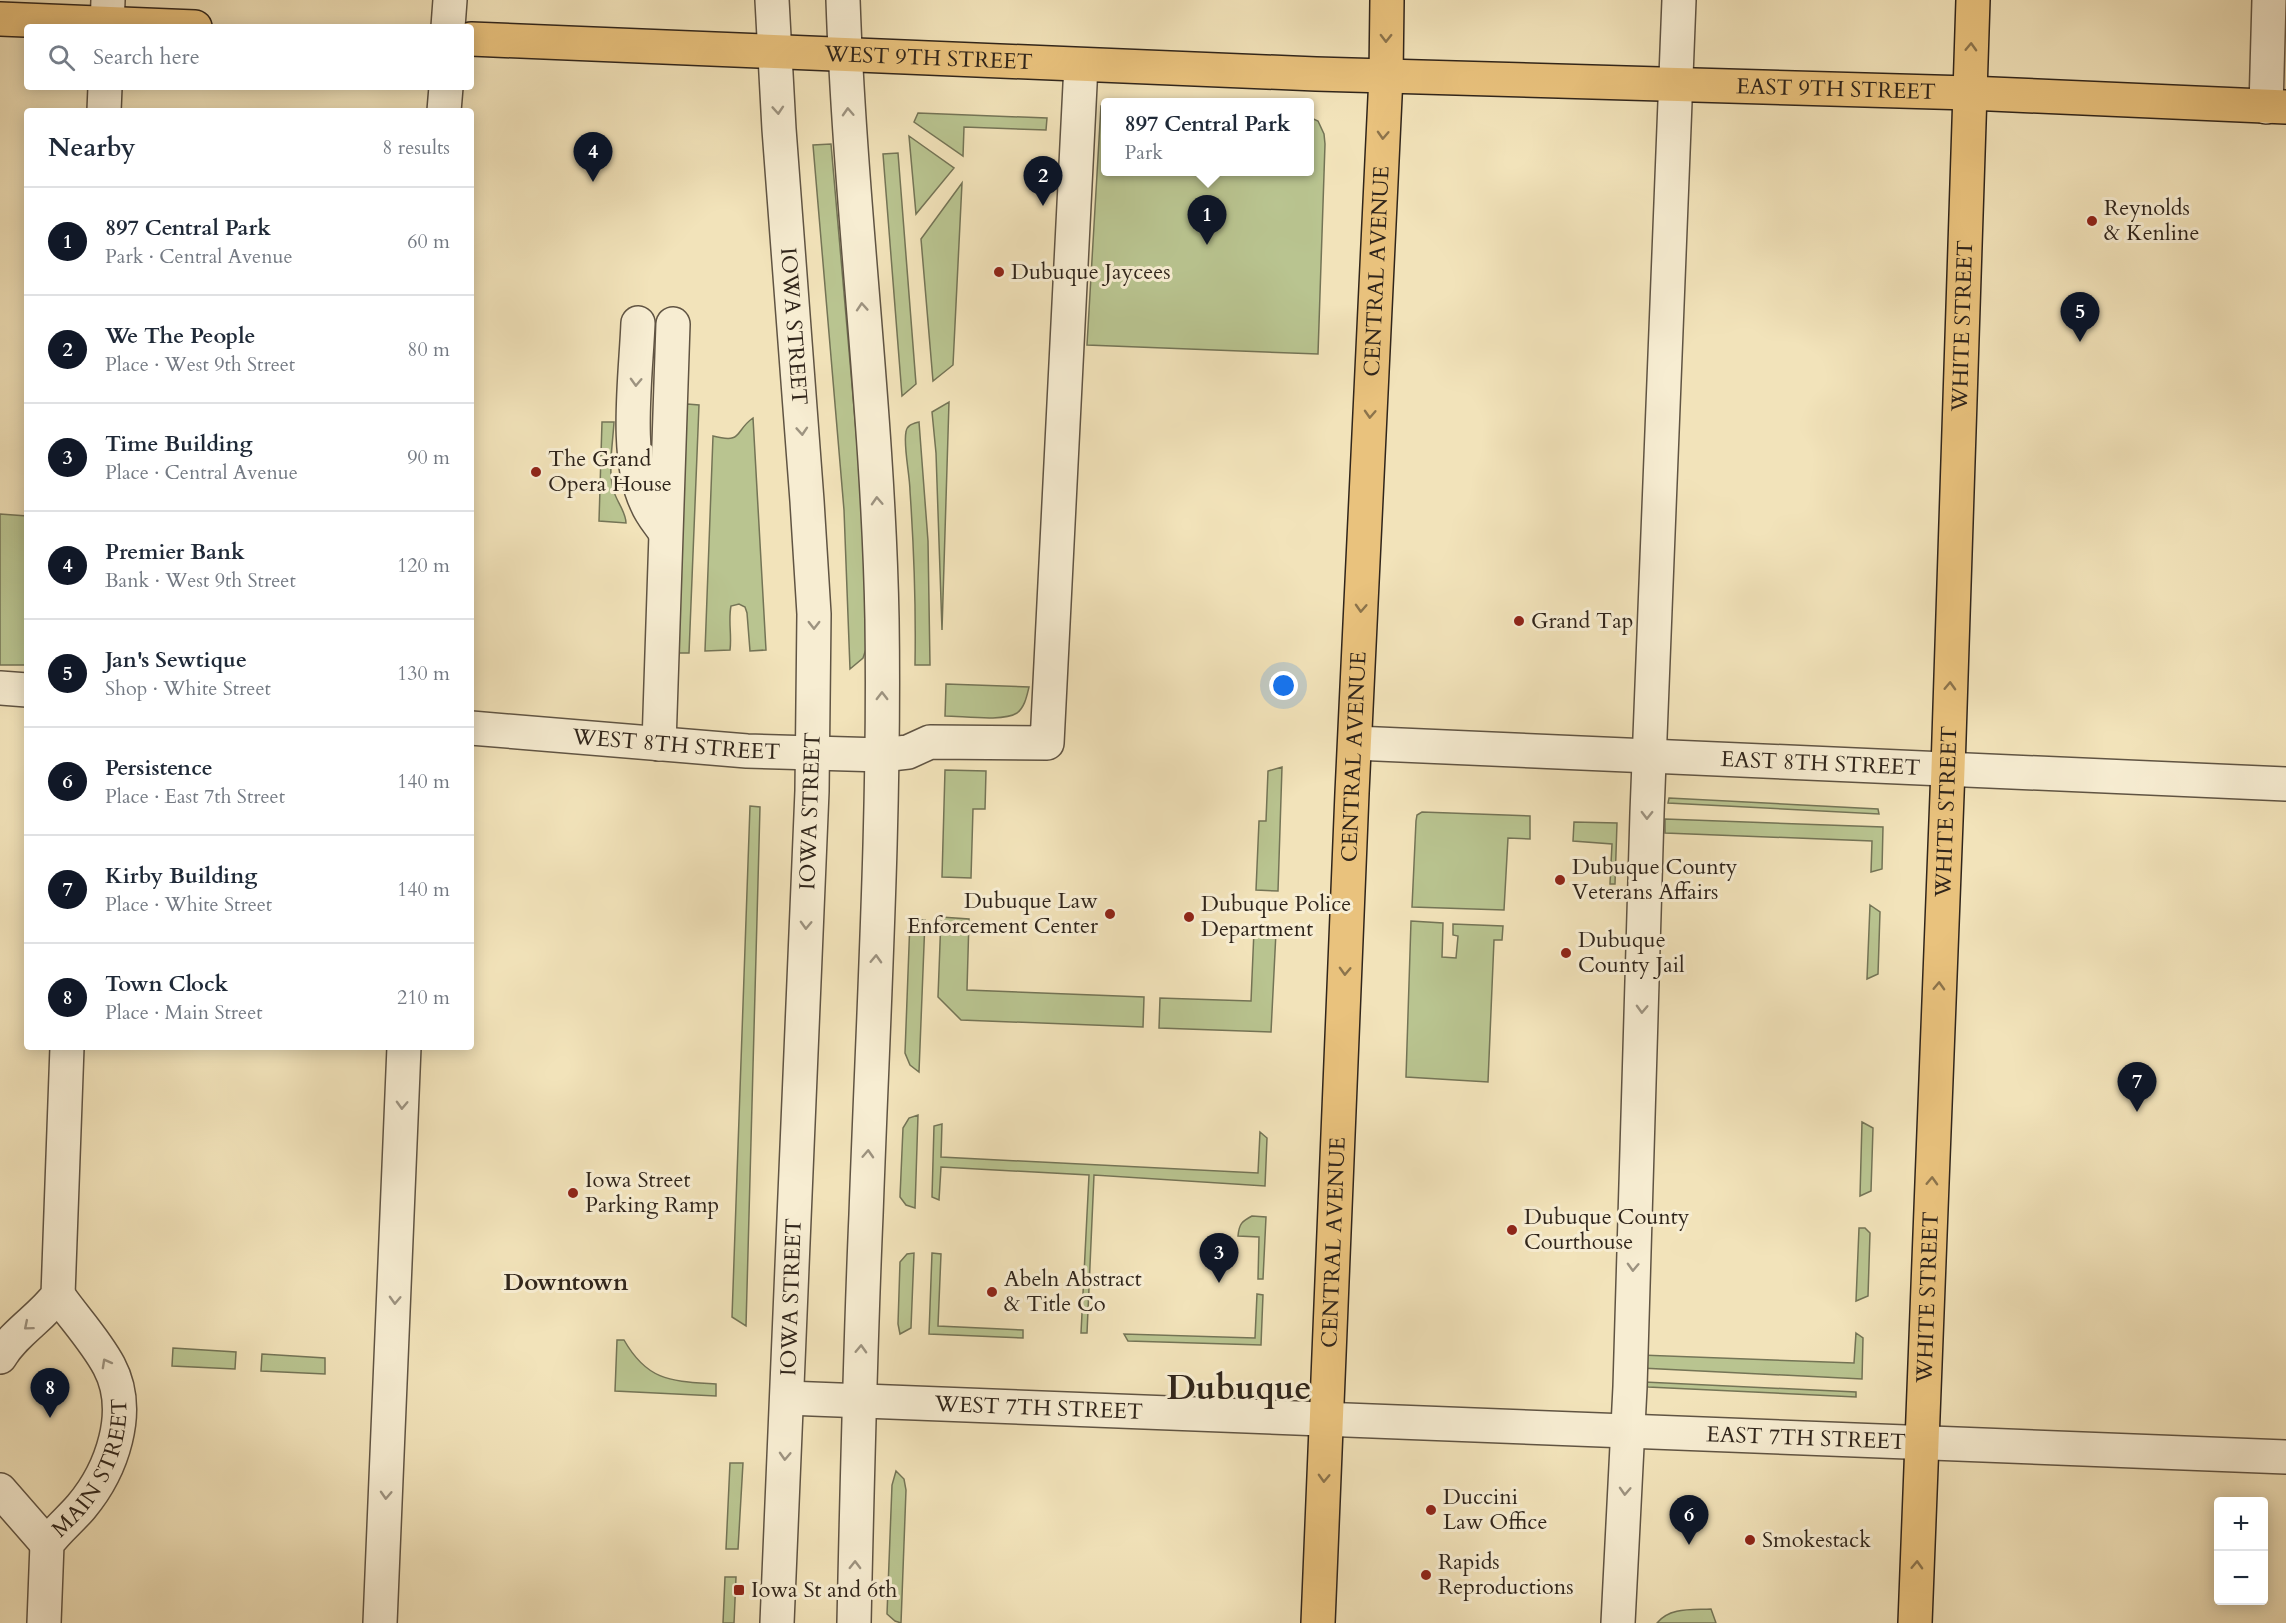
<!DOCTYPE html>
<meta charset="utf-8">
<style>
:root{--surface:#fff;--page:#f6f6f7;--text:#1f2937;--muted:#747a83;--line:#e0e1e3;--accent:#111827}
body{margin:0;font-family:Cardo,serif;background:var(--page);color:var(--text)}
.controls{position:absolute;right:18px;bottom:18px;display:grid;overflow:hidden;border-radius:6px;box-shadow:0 3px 15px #0003}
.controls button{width:54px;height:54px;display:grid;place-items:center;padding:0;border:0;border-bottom:2px solid var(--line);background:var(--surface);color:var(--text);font:30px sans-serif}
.you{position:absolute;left:1284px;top:686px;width:21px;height:21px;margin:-15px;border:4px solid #fff;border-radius:50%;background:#1a73e8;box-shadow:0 0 0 9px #1a73e833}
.badge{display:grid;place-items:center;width:39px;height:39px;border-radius:50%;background:var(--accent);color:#fff;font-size:20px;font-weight:700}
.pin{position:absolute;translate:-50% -50px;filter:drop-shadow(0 2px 3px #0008)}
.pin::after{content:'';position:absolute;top:32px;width:21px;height:18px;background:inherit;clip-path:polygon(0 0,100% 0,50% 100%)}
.popup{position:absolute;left:1101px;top:98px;width:213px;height:78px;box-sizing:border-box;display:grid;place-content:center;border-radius:6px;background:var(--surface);filter:drop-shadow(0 2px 4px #0005);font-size:20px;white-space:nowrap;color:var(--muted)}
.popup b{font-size:22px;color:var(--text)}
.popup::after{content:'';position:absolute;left:50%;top:100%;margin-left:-12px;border:12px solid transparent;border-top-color:var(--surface)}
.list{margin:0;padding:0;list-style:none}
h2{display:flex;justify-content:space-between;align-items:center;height:78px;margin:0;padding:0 24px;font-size:26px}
h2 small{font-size:20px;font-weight:400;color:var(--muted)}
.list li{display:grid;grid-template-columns:39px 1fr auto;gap:18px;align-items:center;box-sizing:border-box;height:108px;padding:0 24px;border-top:2px solid var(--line)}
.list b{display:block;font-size:22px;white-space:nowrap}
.list p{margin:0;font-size:20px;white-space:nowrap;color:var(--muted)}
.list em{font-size:20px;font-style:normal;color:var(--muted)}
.icon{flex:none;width:33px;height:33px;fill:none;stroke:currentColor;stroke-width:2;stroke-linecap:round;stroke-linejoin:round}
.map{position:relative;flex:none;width:2286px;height:1623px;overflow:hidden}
.search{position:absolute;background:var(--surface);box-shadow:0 3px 15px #0003;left:24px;top:24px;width:450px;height:66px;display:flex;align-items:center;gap:15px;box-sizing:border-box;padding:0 21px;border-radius:6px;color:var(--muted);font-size:22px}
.panel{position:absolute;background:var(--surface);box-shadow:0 3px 15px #0003;left:24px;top:108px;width:450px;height:942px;border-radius:6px}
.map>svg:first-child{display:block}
.green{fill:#b9c490;stroke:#747456;stroke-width:1.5}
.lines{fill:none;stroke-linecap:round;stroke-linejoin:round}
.minor-casing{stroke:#605443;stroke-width:36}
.major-casing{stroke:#30251b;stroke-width:36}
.minor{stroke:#f7edd2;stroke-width:33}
.major{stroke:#e9c27d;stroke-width:33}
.oneway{stroke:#8c744c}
.oneway2{stroke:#9d9380}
.poi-dot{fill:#8f2418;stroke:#f7edd2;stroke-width:2}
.labels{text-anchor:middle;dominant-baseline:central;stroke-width:6;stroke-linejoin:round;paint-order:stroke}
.street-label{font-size:22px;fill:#30251b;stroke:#f7edd2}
.poi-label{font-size:22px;fill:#30251b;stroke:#f7edd2;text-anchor:start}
.neighbourhood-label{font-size:24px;font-weight:bold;fill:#30251b;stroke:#f7edd2}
.town-label{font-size:34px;font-weight:bold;fill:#30251b;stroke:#f7edd2}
</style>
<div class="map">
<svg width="2286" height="1623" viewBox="0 0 2286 1623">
<rect width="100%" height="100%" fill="#f2e3ba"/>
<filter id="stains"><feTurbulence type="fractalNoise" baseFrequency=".00333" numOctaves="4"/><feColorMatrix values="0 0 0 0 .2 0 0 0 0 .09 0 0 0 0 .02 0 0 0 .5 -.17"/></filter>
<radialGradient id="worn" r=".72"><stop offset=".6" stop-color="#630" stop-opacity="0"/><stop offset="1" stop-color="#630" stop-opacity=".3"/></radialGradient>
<!-- green -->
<path class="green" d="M1101,106h4v66h204v-55l9,4 6,13 1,10 -7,210 -231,-9z
M918,113l129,5 -1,12 -82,-3 -1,29 -49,-34z
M909,136l45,32 -38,46z
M831,144l32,367 3,138 -3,9 -13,11 -6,-159 -31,-365z
M898,153l18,231 -14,12 -19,-242z
M962,183l-9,182 -20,16 -12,-142z
M949,402l-7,228 -6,-177 -4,-41z
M687,404l12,1 -10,248h-12z
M753,418l13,232 -16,1 -3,-38 -2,-6 -6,-3 -8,2c-3,15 1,29 -1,44l-25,1 8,-215c31,8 21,-5 40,-18z
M602,422h12c-1,19 -6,48 -1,66 2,12 13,23 13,35l-27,-2z
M919,422l9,119 2,124h-15c1,-58 -1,-116 -5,-174 0,-15 -7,-46 -4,-59 1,-7 6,-8 13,-10z
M0,514l27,2v149h-27z
M946,684l83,3c-2,8 -4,20 -12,26 -14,9 -54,3 -72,3z
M1282,767l-4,124 -22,-1 3,-69h7l2,-50z
M945,770l41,1 -1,38h-12l-2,69 -29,-1z
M1669,798l209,11 1,5 -211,-11z
M750,806l10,1 -14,519 -14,-9z
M1422,812l108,4v23l-22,-1 -4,72 -92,-3 4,-86 1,-6z
M1665,819l218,8 -1,42 -11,3 1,-31 -207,-8z
M1574,822l43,1 -2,61h-5l2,-40 -39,-3z
M1870,905l10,7 -2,62 -11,5z
M941,917l28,2 -2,71 177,7 -1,30 -182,-7 -23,-23z
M910,920h15l-6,152 -9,-7 -5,-12z
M1411,921l32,2 -1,34 14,1 2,-22 -5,-1v-11l50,2 -1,14h-8l-6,142 -82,-5z
M1254,930l22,2 -5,100 -112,-4 1,-30 91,3z
M918,1115l-3,93 -9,-3 -6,-8 3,-69 6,-10z
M1862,1122l11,6 -2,63 -11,5z
M942,1124l-1,33 317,16 2,-41 7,6 -2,48 -171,-11 -7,158h-6l8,-158 -148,-8 -2,33 -7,-3 2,-71z
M1252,1216l14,1 -3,62h-5l1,-42 -21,-1c1,-12 4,-15 14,-20z
M1859,1228h6l5,5 -2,63 -12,5z
M914,1253l-3,75 -11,6 -2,-10 2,-62 7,-8z
M932,1253l9,1 -3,72 85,4v8l-94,-4z
M1257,1294l6,1 -2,50 -133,-4 -4,-7 131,4z
M1856,1333l7,5 -1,41 -221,-11v-13l213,8z
M617,1340h7c24,42 48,41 92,44v12l-101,-5z
M173,1348l63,4 -1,17 -63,-3z
M262,1354l63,4v16l-64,-3z
M1644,1382l212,10v5l-208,-10z
M730,1463h13l-5,86h-12z
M896,1471l8,8 2,11 -5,133 -6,-2 -8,-7 5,-129z
M725,1577h11l-2,46h-11z
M1711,1609l5,14h-59c13,-16 35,-13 54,-14z"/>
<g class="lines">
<defs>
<g id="minor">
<path id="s1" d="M772,0l7,129 28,372 7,113 -2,177 -35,832"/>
<path d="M843,0c7,207 35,412 39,619 3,199 -9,398 -16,596 -6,136 -9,272 -12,408"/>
<path d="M107,27l1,-27"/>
<path d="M448,27l2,-27"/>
<path d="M2266,107l3,-107"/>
<path d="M104,111l1,-24"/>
<path d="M444,111l2,-24"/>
<path d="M638,323c-2,52 -14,135 9,181 4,10 12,19 18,28"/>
<path d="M0,688l27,2"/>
<path id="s2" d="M471,728l276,23 135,4 26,-3 22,-10 117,1 34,-678"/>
<path id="s3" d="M1355,743l931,41"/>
<path d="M659,744l14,-420"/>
<path d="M0,1357c15,-25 41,-39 58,-62l9,-248"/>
<path id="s4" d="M787,1398l1499,59"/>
<path d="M0,1490l47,54"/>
<path id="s5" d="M44,1623l3,-79c10,-14 23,-24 34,-37 31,-37 52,-96 28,-141 -14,-26 -35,-48 -51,-71"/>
<path d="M380,1623l24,-576"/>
<path d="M1618,1623l12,-236 17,-574 32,-813"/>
</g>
<g id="major">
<path d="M0,19l195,8"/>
<path id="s6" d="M471,39l845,35 653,19 317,14"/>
<path id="s7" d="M1318,1623l34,-830 34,-717 1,-76"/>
<path id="s8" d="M1915,1623l33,-854 25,-769"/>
</g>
</defs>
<!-- minor casing -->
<use href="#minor" class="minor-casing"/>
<!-- major casing -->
<use href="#major" class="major-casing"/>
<!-- minor -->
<use href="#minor" class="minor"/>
<!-- major -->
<use href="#major" class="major"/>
</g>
<!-- one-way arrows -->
<defs><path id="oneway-chevron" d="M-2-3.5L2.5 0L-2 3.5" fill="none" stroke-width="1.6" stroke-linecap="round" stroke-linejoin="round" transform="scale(1.5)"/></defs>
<g class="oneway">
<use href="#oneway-chevron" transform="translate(1386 38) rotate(91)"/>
<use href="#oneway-chevron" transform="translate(1971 47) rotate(-88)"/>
<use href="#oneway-chevron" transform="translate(1383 135) rotate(93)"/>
<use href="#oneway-chevron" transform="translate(1370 414) rotate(93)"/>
<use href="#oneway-chevron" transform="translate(1361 608) rotate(93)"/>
<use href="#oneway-chevron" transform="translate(1950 686) rotate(-88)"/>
<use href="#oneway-chevron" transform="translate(1345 971) rotate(92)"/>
<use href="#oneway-chevron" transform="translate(1939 986) rotate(-88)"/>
<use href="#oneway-chevron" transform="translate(1932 1181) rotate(-88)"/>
<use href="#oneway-chevron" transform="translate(1324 1478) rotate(92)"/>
<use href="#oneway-chevron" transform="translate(1917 1565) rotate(-88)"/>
</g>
<g class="oneway2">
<use href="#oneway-chevron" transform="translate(778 110) rotate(86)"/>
<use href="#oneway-chevron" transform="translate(848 112) rotate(-93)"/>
<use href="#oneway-chevron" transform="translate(862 307) rotate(-94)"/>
<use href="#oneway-chevron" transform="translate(636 382) rotate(92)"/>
<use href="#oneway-chevron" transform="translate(802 431) rotate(86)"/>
<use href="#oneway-chevron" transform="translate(877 501) rotate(-93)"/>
<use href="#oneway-chevron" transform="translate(814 625) rotate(90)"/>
<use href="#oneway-chevron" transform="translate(882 696) rotate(-90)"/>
<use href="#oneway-chevron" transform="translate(1647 815) rotate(91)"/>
<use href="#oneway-chevron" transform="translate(806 925) rotate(92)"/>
<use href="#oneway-chevron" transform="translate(876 959) rotate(-88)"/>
<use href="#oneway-chevron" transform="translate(1642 1009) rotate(92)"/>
<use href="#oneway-chevron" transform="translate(402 1105) rotate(92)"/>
<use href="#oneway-chevron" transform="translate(868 1154) rotate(-87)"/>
<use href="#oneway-chevron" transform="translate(1633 1267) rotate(92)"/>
<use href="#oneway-chevron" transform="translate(395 1300) rotate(92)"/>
<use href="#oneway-chevron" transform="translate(28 1326) rotate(140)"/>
<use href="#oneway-chevron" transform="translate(861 1349) rotate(-88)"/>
<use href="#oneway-chevron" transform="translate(106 1363) rotate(-119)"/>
<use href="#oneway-chevron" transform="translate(785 1456) rotate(93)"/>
<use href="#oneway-chevron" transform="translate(1625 1491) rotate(93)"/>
<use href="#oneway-chevron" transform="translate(386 1495) rotate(93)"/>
<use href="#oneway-chevron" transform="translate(855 1565) rotate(-89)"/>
</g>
<!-- markers -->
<g class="poi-dot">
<circle cx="2092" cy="221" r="6"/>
<circle cx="999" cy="272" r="6"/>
<circle cx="536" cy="472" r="6"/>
<circle cx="1519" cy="621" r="6"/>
<circle cx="1560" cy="880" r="6"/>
<circle cx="1110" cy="914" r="6"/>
<circle cx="1189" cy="917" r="6"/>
<circle cx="1566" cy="953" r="6"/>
<circle cx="573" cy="1193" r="6"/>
<circle cx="1512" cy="1230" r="6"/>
<circle cx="992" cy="1292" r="6"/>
<circle cx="1431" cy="1510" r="6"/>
<circle cx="1750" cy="1540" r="6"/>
<circle cx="1426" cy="1575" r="6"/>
<rect x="733" y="1584" width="12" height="12" rx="3"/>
</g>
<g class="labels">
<!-- street labels -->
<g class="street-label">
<text stroke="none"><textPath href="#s6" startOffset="458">WEST 9TH STREET</textPath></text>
<text stroke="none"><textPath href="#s6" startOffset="1366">EAST 9TH STREET</textPath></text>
<text stroke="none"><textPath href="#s7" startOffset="1353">CENTRAL AVENUE</textPath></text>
<text stroke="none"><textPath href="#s1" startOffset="327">IOWA STREET</textPath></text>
<text stroke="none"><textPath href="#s8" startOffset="1298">WHITE STREET</textPath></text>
<text stroke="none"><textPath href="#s2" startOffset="206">WEST 8TH STREET</textPath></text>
<text stroke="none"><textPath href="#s7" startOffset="867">CENTRAL AVENUE</textPath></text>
<text stroke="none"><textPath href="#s3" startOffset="466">EAST 8TH STREET</textPath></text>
<text transform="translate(810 811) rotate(-88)">IOWA STREET</text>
<text stroke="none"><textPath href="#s8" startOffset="812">WHITE STREET</textPath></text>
<text stroke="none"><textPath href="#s7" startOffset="381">CENTRAL AVENUE</textPath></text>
<text transform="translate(791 1297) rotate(-88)">IOWA STREET</text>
<text stroke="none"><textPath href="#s8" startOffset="326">WHITE STREET</textPath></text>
<text stroke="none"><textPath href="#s4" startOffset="252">WEST 7TH STREET</textPath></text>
<text stroke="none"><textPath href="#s4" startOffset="1020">EAST 7TH STREET</textPath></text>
<text stroke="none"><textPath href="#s5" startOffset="170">MAIN STREET</textPath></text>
</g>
<!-- poi labels -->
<g class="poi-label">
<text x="2104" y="208">Reynolds<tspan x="2104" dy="25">&amp; Kenline</tspan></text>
<text x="1011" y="272">Dubuque Jaycees</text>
<text x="548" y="459">The Grand<tspan x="548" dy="25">Opera House</tspan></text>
<text x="1531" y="621">Grand Tap</text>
<text x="1572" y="867">Dubuque County<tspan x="1572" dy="25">Veterans Affairs</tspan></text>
<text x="1098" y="901" text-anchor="end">Dubuque Law<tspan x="1098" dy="25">Enforcement Center</tspan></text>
<text x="1201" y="904">Dubuque Police<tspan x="1201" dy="25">Department</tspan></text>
<text x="1578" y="940">Dubuque<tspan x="1578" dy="25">County Jail</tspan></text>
<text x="585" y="1180">Iowa Street<tspan x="585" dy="25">Parking Ramp</tspan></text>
<text x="1524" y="1217">Dubuque County<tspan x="1524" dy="25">Courthouse</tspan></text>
<text x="1004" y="1279">Abeln Abstract<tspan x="1004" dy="25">&amp; Title Co</tspan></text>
<text x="1443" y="1497">Duccini<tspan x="1443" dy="25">Law Office</tspan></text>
<text x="1762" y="1540">Smokestack</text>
<text x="1438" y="1562">Rapids<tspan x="1438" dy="25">Reproductions</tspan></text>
<text x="751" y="1590">Iowa St and 6th</text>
</g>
<!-- neighbourhood labels -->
<g class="neighbourhood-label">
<text x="566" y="1282">Downtown</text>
</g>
<!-- town labels -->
<g class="town-label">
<text x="1239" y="1388">Dubuque</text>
</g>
</g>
<rect width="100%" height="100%" filter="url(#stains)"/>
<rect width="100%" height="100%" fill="url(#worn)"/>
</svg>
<div class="controls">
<button>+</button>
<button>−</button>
</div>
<div class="you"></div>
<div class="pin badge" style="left:1207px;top:245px">1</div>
<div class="popup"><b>897 Central Park</b>Park</div>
<div class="pin badge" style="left:1043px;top:206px">2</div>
<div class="pin badge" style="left:1219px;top:1283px">3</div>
<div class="pin badge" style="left:593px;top:182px">4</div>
<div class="pin badge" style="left:2080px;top:342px">5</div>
<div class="pin badge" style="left:1689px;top:1545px">6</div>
<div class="pin badge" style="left:2137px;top:1112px">7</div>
<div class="pin badge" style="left:50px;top:1418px">8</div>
<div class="search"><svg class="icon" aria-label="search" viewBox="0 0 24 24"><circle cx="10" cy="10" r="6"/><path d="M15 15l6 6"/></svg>Search here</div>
<section class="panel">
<h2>Nearby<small>8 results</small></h2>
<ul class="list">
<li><span class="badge">1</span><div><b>897 Central Park</b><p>Park · Central Avenue</p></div><em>60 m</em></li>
<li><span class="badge">2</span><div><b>We The People</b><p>Place · West 9th Street</p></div><em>80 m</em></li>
<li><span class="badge">3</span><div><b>Time Building</b><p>Place · Central Avenue</p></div><em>90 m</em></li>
<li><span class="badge">4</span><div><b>Premier Bank</b><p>Bank · West 9th Street</p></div><em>120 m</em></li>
<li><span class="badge">5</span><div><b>Jan's Sewtique</b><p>Shop · White Street</p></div><em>130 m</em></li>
<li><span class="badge">6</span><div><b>Persistence</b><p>Place · East 7th Street</p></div><em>140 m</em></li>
<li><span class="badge">7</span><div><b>Kirby Building</b><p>Place · White Street</p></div><em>140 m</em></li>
<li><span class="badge">8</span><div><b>Town Clock</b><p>Place · Main Street</p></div><em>210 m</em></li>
</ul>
</section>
</div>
